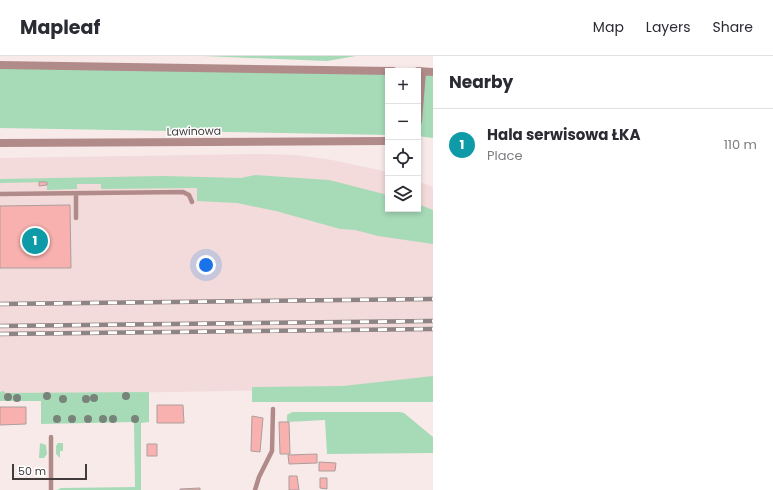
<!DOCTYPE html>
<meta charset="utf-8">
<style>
:root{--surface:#fff;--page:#f7f7f7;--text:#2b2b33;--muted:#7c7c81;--line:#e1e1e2;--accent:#7c3aed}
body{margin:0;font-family:Poppins,sans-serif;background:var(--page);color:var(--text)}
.controls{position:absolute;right:12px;top:12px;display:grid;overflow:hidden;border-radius:0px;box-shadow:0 2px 6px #0003}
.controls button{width:36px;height:36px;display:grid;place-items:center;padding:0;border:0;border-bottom:1px solid var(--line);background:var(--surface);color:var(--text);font:20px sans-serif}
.scale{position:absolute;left:12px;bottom:10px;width:75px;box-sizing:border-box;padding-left:4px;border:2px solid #413b3b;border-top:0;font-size:11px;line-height:14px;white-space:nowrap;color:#413b3b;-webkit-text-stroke:3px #fff;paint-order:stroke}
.you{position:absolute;left:206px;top:209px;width:14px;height:14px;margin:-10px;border:3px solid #fff;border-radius:50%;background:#1a73e8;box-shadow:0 0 0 6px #1a73e833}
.badge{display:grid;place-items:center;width:26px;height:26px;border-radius:50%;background:var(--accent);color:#fff;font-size:13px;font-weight:700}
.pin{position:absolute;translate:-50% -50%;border:2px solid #fff;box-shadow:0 1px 4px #0006}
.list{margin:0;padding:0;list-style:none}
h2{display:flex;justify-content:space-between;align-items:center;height:52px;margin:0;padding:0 16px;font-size:17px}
h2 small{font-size:13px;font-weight:400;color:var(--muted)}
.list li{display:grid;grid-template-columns:26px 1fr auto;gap:12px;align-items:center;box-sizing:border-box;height:72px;padding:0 16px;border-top:1px solid var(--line)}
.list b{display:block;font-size:15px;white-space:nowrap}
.list p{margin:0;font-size:13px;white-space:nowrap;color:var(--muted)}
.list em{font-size:13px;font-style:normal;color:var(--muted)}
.icon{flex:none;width:22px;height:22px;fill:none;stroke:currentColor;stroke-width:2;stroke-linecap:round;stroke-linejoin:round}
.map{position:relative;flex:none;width:433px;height:434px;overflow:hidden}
header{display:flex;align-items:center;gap:24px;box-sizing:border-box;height:56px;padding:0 20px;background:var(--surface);border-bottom:1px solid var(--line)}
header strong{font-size:19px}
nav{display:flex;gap:22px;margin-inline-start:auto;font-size:14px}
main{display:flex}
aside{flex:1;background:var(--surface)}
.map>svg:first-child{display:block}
.built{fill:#f2dbda}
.green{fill:#a7dbb8}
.building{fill:#f8b1af;stroke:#ab9e9d}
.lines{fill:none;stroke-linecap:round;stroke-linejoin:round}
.lane{stroke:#b18b8a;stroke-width:4.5}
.street{stroke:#b18b8a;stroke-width:8}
.rail-casing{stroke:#8d8483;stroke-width:4.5}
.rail{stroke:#fff;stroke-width:3;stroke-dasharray:9;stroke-linecap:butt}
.tree{fill:#788479}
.labels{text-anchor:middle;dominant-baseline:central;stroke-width:3;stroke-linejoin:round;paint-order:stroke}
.street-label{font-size:11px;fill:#413b3b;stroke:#fff}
</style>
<header>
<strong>Mapleaf</strong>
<nav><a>Map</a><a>Layers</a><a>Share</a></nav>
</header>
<main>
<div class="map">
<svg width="433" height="434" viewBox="0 0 433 434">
<rect width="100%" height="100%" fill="#f8eae9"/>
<!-- built -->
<path class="built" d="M261,98l35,1 36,5 56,12v37h30v-28l15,6v191l-102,11 -216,4h-109l-6,-1v-234z"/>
<!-- green -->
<path class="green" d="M203,0h153l-29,5z
M0,9l388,6v64l-388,-7z
M418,15l15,1v66l-15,-2z
M255,119l74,5 59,15v14h30v-5l15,6v34l-55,-8 -23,-6 -15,-1 -64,-18 -39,-8 -40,-2v-13l-96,1v-5h-24v5l-30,1v-8l-47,1v-4l163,-3 78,2z
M433,320v26h-181v-15l91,-1z
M3,335l3,2 143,-1v30l-8,1v67h-84l4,-2 74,-1 -1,-65 -93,2v-23h-41v-9z
M292,356h108l4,1 29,24v16l-106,1 -2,-34 -38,2v-7z
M40,387l6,2 1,9 -3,4h-5z
M58,387h5v8h-3v7l-4,-4v-8z"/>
<!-- building -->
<path class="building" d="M39,126h8v3l-8,1z
M70,149l1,63h-71v-62z
M157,349h26l1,18h-27z
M0,351h26v17l-26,1z
M252,360l11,2 -3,34 -9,-1z
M279,366h10l1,32h-10z
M147,388h10v12h-10z
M317,398v9l-28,1 -1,-9z
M319,406l17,1 -1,8h-16z
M289,420h8l2,14h-10z
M320,422h7v11l-7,-1z
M200,432v2h-20v-1z"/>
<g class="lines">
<!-- lane -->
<path class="lane" d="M0,138l183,-2 6,3 3,7
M76,138v24
M51,381v53
M255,434l4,-13 13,-26 1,-42"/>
<!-- street -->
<path class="street" d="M0,9l393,6
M418,15l15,1
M418,65l4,-49
M0,87l388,-2"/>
<defs>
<path id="rail" d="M0,248l433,-5
M0,270l433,-5
M0,278l433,-5"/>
</defs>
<!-- rail casing -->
<use href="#rail" class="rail-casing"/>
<!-- rail -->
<use href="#rail" class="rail"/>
</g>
<!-- trees -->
<g class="tree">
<circle cx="47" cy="340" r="4"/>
<circle cx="126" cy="340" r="4"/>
<circle cx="8" cy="341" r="4"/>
<circle cx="17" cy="342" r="4"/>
<circle cx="94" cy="342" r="4"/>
<circle cx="63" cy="343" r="4"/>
<circle cx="86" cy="343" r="4"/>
<circle cx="57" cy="363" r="4"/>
<circle cx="72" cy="363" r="4"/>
<circle cx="88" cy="363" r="4"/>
<circle cx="103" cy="363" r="4"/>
<circle cx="113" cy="363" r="4"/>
<circle cx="135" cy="363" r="4"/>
</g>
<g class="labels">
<!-- street labels -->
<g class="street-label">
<text transform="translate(194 75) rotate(-1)">Lawinowa</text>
</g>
</g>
</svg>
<div class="controls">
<button>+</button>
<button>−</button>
<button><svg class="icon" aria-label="locate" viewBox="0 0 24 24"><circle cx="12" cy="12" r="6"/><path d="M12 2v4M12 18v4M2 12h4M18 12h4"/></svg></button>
<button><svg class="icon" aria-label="layers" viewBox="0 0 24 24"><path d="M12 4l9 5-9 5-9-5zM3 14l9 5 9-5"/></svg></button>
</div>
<div class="scale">50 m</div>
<div class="you"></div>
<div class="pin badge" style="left:35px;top:185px;background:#0f9aa8">1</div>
</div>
<aside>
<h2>Nearby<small></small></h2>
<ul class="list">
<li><span class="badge" style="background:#0f9aa8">1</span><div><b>Hala serwisowa ŁKA</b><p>Place</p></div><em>110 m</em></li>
</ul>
</aside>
</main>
